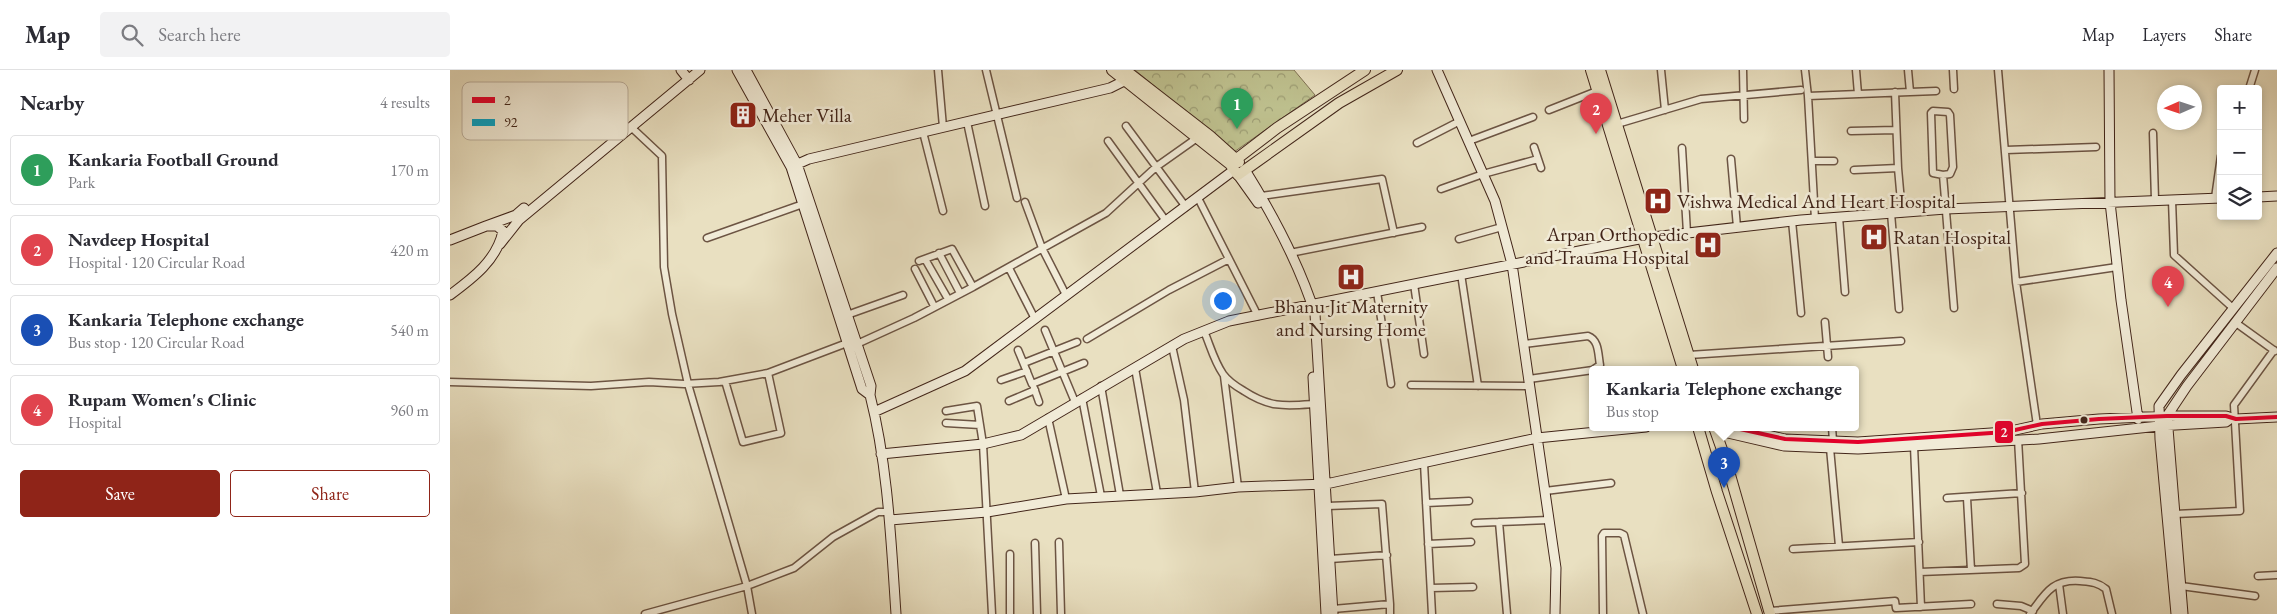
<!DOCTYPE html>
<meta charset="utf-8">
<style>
:root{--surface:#fff;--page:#f2f2f3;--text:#2b2b33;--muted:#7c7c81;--line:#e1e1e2;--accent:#8f2418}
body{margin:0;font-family:"EB Garamond",serif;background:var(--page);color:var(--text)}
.controls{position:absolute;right:15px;top:15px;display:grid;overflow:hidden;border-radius:5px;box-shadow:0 2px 8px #0003}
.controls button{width:45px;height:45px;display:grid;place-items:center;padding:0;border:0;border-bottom:1px solid var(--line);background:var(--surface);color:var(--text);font:25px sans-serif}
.compass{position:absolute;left:1707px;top:15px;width:45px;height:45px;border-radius:50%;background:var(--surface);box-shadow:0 2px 8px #0003;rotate:267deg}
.you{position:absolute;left:772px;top:230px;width:18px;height:18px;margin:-12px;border:4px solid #fff;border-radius:50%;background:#1a73e8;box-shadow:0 0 0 8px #1a73e833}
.badge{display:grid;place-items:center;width:32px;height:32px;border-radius:50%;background:var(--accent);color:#fff;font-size:16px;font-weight:700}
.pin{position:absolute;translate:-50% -41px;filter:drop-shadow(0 1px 2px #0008)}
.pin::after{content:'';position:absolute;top:26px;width:18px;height:15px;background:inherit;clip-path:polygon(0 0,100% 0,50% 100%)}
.popup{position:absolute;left:1139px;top:296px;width:270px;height:65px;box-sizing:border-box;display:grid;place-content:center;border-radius:5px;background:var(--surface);filter:drop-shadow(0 1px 4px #0005);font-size:16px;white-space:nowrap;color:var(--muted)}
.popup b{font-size:19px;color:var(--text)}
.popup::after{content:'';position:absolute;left:50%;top:100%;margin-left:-10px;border:10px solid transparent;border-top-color:var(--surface)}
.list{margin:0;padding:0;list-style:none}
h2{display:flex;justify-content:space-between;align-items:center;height:65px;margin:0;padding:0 20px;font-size:21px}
h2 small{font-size:16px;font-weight:400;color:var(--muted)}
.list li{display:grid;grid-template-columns:32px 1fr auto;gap:15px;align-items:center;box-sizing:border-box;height:70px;margin:0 10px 10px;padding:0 10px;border:1px solid var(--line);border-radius:5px}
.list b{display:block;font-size:19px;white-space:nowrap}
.list p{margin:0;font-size:16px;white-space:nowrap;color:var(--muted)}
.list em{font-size:16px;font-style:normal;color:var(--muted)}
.actions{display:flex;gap:10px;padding:15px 20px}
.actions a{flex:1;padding:11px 0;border:1px solid var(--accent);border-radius:5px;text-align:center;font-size:18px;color:var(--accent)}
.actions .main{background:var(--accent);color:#fff}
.icon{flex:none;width:28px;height:28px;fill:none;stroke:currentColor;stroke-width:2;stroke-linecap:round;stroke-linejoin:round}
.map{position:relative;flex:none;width:1827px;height:544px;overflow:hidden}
header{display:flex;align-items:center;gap:30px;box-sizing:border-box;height:70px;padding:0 25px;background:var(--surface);border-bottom:1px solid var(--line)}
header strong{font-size:24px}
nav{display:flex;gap:28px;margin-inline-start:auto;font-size:18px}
.search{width:350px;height:45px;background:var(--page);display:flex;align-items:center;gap:12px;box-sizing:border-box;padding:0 18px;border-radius:5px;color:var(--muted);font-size:19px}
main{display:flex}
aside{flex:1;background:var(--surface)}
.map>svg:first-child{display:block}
.park{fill:url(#park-crowns);stroke:#807254}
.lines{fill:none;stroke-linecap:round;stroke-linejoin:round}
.street-casing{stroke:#6c5443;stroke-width:9}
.secondary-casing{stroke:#422519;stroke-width:11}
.primary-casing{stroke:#422519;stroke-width:12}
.street{stroke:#f1ebd7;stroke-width:6}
.secondary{stroke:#f1ebd7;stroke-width:9}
.primary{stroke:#e9e0c1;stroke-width:10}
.bus-1-casing{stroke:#f1ebd7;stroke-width:8}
.bus-1{stroke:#e4002b;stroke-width:4}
.bus-dot{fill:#422519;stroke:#f1ebd7;stroke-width:2}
.labels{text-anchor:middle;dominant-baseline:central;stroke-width:5;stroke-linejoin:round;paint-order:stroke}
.poi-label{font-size:20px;fill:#422519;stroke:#f1ebd7;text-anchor:start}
.key{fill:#f1ebd7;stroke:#bcb09e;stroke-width:1}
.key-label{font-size:14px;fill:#422519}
.line-badge{stroke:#f1ebd7;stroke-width:2}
.badge-label{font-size:14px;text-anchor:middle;font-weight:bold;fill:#fff}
</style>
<header>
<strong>Map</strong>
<div class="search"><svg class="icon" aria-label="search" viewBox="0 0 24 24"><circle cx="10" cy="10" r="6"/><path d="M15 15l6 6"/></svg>Search here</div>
<nav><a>Map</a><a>Layers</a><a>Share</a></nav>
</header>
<main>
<aside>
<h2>Nearby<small>4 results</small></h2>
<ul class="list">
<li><span class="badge" style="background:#2e9e5b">1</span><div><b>Kankaria Football Ground</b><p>Park</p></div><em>170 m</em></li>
<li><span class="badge" style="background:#e0444e">2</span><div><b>Navdeep Hospital</b><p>Hospital · 120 Circular Road</p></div><em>420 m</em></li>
<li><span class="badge" style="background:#1a4fb4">3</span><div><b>Kankaria Telephone exchange</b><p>Bus stop · 120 Circular Road</p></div><em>540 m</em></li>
<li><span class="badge" style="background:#e0444e">4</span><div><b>Rupam Women's Clinic</b><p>Hospital</p></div><em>960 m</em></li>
</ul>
<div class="actions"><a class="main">Save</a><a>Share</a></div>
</aside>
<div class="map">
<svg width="1827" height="544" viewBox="0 0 1827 544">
<defs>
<pattern id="park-crowns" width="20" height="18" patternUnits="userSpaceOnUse" patternTransform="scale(1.25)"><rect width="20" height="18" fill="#bec08e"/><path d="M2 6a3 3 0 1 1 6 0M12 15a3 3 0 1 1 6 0" fill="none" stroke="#9c9c73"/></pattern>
</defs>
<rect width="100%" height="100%" fill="#e9e0c1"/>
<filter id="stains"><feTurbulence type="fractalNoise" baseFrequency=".004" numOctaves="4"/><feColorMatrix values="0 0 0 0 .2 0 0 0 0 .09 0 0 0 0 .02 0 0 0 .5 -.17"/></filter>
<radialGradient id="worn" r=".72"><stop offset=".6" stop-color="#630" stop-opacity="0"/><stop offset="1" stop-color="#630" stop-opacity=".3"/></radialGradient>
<!-- park -->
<path class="park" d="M685,0h159l21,25 -81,57z"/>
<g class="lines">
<defs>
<path id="street" d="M488,0l5,57
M536,0l31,128
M1211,0l4,40
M1293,0l1,49
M1355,0l3,26 102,-4 -2,-22
M1406,0l2,24
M1503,0l1,19
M1548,0l18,212 21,143
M1799,19l6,-19
M1445,22l3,76 4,45
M1460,22l26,-1
M1358,26l7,123
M1099,40l48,-19
M517,52l18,84
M1167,54l84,-25 100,-9
M676,56l60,81
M181,57l31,29 2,111 8,47 16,70 59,202 5,28
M1401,61l45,-1
M473,62l20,79
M1703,63l2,67
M658,71l58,80
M1019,71l64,-24
M967,73l43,-22
M1084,77l7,21
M1232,78l5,85
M1556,80l90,-3
M1281,89l6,68
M1362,91h22
M1404,100l44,-2
M1493,105l-10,-2 -2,-60 2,-2 15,1 2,3 3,52 -3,7 -7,1 11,133
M991,119l42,-15 55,-15
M811,126l121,-17 12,54
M748,128l60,118
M1765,128l6,-42
M1722,130l2,55 60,54
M575,132l17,46 24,47
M1441,143l8,96
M1389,147l6,75
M1342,151l9,92
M257,168l96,-34
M1009,169l43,-12
M489,183l21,40
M840,183l132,-26
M475,189l23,40
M469,191l33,-12 21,38
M559,198l26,51
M465,199l19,37
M1011,204l17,112
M1566,212l101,-15
M964,214l10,70
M927,222l14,92
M397,245l56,-20
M1375,252l3,35
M1786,253l39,28
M595,260l30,72
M754,261c6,14 10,30 19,43 5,7 14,13 21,17 26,17 41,15 71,13
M637,269l82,-49 60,-31
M1074,274l64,-8c11,4 10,18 12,29l-6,4
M722,276l12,54 11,92
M568,280l14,34 52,-21
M1239,285l212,-14
M574,293l53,-21
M685,298l22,125
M774,306l14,111
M1079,309l64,-9
M551,310l26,-9
M275,311l18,61 38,-9 -13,-60
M0,312l141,4 58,-4 35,2 35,-2 49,-9 79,-30 10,1 57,-26 59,-31 133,-74 50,-46 41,-29
M961,315l119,1
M651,316l19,109
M584,318l5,14
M632,328l19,98
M559,331l26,-11
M496,341l31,-5 6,38 9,170
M598,348l18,81
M496,353l34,2
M1382,357l1,14
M1464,376l7,161
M1380,378l9,98
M974,393l8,151
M1095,421l66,-8
M1497,428l75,-5
M1517,428l4,72
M976,433l43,-2
M877,436l55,-2 8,100
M1725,444l65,-3 -6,-106 40,-55
M1025,453l24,-1
M609,472l2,72
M585,473l2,71
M978,474l43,-2
M1343,479l126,-7
M560,484v60
M880,489l57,-4
M1470,502l99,-4 6,-4 -7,-125
M1808,506l19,-1
M1609,514l4,30
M1731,516l74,10
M981,518l42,-1
M1547,534l24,2 12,5
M883,539l57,-5v10
M1320,541l125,-10 1,7 75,-4
M195,544l102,-28 47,-18 39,-31 45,-25h11
M1057,544l-8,-92 50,-2
M1153,544l-1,-78 2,-3h16l4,2 19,79
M1580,544c15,-20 22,-35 50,-33 11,1 17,1 26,8l6,25"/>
<path id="secondary" d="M231,0l8,10
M287,0l54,97 71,222 8,6
M296,0l51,94 74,222 -1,9c18,71 21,146 26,219
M987,0l58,131 17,63 44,304 -1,46
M1659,0l1,132 11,98 17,119
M341,97l18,-8 301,-71 14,-7 5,-5
M795,100c28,45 54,93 70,144l18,300
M788,105l20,28
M1808,127l19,-1
M36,156l30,-11 8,-7
M0,170l36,-14h11l6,5c-6,29 -30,47 -53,64
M50,174l19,-24 181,-150
M863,307l13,237
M424,342l91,-41 269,-201
M1281,357l54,12 73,3 148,-10 36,-8 57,-5 68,-3h59l10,3 41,-2
M1265,360l69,16 74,3 181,-10 120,-13 67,-4 4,-3
M431,384l102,-10 38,-9 163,-96 45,-18 415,-83 157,-18 145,-11 275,-11
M440,450l97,-8 79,-13 129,-7 43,-5 88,-3 211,-46 109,-11
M1726,544l-16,-175 -1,-33 22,-31 96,-122
M1733,544l-16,-198 20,-30 90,-118"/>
<path id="primary" d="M662,0l118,94 8,11 101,-72 58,-33
M675,0l85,66 29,26
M1141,0l92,299
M1150,0l93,299
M780,94l47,-36 88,-58
M1248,357l19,65 40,122
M1264,357l12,34 44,153"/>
</defs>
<!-- street casing -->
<use href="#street" class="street-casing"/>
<!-- secondary casing -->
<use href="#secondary" class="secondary-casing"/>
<!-- primary casing -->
<use href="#primary" class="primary-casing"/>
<!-- street -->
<use href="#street" class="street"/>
<!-- secondary -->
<use href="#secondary" class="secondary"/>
<!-- primary -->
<use href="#primary" class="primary"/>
<defs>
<path id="bus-1" d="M1281,357l54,12 73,3 148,-10 36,-8 57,-5 68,-3h59l10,3 41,-2"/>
</defs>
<!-- bus-1 casing -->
<use href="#bus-1" class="bus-1-casing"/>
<!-- bus-1 -->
<use href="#bus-1" class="bus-1"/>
</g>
<!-- icons -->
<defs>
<symbol id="building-square" viewBox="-11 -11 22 22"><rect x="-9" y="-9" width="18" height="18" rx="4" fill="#8f2418" stroke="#f1ebd7"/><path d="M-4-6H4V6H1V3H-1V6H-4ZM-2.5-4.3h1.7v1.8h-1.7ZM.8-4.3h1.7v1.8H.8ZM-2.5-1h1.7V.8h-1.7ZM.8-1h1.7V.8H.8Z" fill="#fff"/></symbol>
<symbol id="hospital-square" viewBox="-11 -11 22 22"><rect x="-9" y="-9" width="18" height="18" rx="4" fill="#8f2418" stroke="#f1ebd7"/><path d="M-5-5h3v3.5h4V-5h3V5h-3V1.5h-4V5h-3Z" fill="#fff"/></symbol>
</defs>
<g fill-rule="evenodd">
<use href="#building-square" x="277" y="29" width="32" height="32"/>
<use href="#hospital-square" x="1192" y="115" width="32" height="32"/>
<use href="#hospital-square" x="1408" y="151" width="32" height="32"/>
<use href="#hospital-square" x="1242" y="159" width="32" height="32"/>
<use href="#hospital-square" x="885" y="191" width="32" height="32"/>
</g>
<!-- markers -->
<circle class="bus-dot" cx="1634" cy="350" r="4.5"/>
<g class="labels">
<!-- poi labels -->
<g class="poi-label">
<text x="312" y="45">Meher Villa</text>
<text x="1227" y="131">Vishwa Medical And Heart Hospital</text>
<text x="1239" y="164" text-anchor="end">Arpan Orthopedic<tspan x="1239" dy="23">and Trauma Hospital</tspan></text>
<text x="1443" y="167">Ratan Hospital</text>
<text x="901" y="236" text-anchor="middle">Bhanu Jit Maternity<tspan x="901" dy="23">and Nursing Home</tspan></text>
</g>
</g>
<!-- legend -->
<rect x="12" y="12" width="166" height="58" rx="8" class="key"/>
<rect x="22" y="27" width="23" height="6" fill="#e4002b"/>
<rect x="22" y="49" width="23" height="7" fill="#03a2c5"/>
<g class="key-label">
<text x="54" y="35">2</text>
<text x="54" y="57">92</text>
</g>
<rect class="line-badge" x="1544" y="350" width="20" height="24" rx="5" fill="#e4002b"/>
<g class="badge-label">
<text x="1554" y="367">2</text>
</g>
<rect width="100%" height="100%" filter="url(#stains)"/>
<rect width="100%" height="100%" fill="url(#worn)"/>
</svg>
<div class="controls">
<button>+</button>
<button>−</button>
<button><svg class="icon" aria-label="layers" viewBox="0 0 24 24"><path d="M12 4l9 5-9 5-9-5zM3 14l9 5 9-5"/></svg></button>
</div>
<svg class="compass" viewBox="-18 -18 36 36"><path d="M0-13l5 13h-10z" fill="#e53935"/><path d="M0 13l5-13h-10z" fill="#7c7c81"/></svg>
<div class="you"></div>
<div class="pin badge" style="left:787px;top:59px;background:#2e9e5b">1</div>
<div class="pin badge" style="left:1146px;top:64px;background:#e0444e">2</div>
<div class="pin badge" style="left:1274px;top:418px;background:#1a4fb4">3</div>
<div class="popup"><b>Kankaria Telephone exchange</b>Bus stop</div>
<div class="pin badge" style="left:1718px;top:237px;background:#e0444e">4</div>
</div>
</main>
